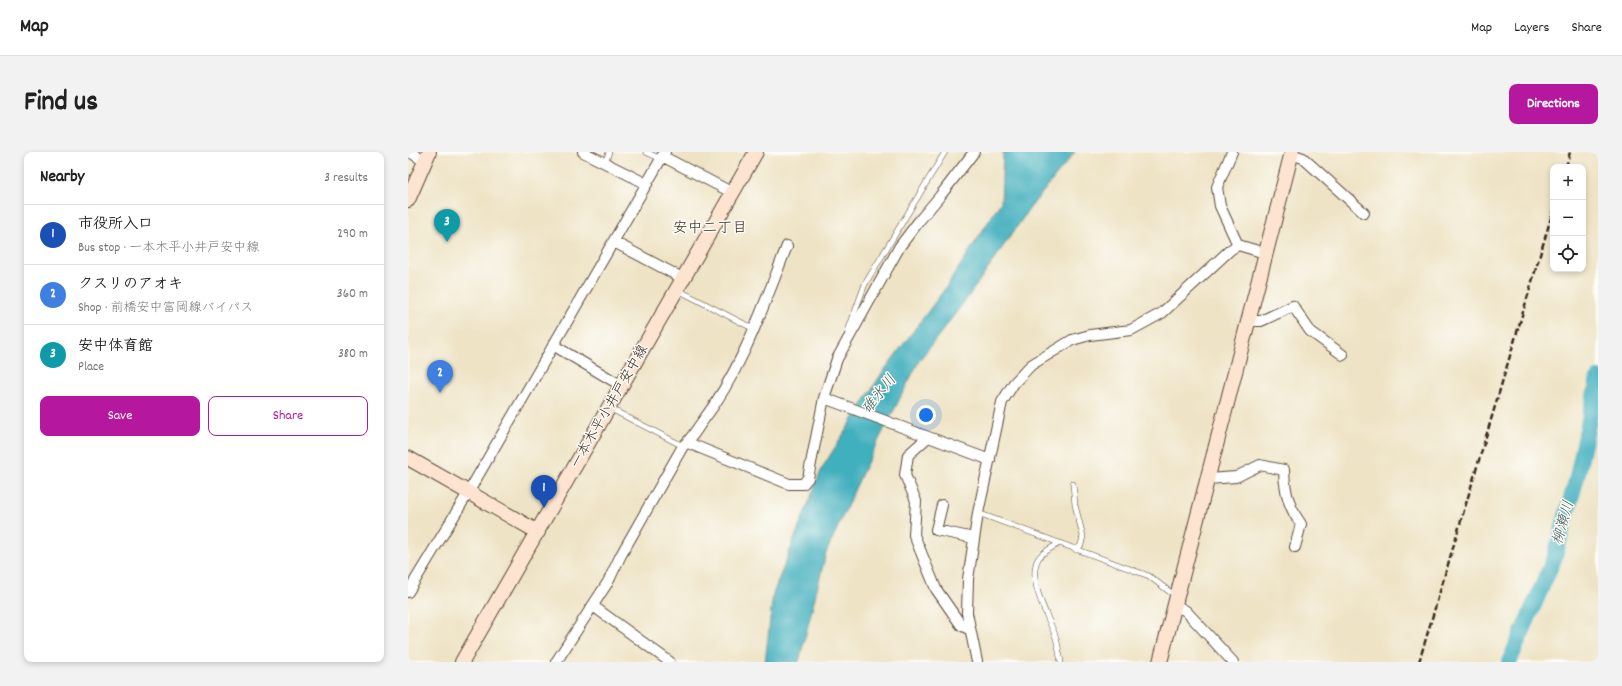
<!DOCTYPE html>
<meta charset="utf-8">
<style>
:root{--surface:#fff;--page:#f2f2f2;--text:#222;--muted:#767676;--line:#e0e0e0;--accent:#b5179e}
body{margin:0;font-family:Dekko,"Klee One",sans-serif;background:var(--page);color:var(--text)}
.controls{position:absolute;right:12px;top:12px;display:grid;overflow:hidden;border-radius:8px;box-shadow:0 2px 6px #0003}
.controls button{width:36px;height:36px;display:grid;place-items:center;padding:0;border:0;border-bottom:1px solid var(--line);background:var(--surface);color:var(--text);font:20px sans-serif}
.you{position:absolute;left:518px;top:263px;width:14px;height:14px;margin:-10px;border:3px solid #fff;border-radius:50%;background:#1a73e8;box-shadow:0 0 0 6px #1a73e833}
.badge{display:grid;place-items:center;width:26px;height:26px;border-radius:50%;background:var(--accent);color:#fff;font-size:13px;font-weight:700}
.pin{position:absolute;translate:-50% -33px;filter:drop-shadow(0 1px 2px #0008)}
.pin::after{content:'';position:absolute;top:21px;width:14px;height:12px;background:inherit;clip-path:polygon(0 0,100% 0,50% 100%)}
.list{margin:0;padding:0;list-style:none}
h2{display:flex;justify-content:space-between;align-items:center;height:52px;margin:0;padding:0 16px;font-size:17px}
h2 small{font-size:13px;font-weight:400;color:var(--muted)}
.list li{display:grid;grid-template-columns:26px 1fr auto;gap:12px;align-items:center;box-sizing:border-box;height:60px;padding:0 16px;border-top:1px solid var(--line)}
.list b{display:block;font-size:15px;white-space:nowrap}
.list p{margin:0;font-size:13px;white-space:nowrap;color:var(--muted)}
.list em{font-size:13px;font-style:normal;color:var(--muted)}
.actions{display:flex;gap:8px;padding:12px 16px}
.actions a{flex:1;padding:9px 0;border:1px solid var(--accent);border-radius:8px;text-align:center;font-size:14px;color:var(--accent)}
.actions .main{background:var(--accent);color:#fff}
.icon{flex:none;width:22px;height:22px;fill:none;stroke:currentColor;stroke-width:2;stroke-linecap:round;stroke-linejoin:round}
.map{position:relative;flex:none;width:1190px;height:510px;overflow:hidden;border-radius:8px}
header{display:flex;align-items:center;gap:24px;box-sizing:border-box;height:56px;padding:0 20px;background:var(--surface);border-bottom:1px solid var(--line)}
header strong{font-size:19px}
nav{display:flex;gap:22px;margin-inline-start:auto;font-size:14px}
.intro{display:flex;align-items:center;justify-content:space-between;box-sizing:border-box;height:96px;padding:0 24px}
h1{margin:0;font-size:28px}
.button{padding:10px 18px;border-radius:8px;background:var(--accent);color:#fff;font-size:14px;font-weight:700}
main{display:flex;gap:24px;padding:0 24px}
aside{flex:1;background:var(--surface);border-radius:8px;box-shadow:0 2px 6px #0003}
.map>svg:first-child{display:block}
.water{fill:#41afbe;stroke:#3e6c6e}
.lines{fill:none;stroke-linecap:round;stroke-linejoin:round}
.river{stroke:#41afbe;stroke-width:16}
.lane-casing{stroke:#564637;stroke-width:6}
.street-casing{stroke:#564637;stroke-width:12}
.secondary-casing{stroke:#564637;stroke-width:16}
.lane{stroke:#fff;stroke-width:5}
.street{stroke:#fff;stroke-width:10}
.secondary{stroke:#fde4d0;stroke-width:14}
.rail{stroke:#3b2a1e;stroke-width:2.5;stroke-dasharray:6 3;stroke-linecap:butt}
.labels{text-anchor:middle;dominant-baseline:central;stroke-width:3;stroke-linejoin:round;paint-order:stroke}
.street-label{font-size:14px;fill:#3b2a1e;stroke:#fdfcf7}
.neighbourhood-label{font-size:15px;fill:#3b2a1e;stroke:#fdfcf7}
.water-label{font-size:15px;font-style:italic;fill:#3d5f5e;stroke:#fdfcf7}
</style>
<header>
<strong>Map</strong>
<nav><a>Map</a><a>Layers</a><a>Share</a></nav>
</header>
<div class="intro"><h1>Find us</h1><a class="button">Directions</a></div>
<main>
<aside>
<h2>Nearby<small>3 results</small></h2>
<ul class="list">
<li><span class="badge" style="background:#1a4fb4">1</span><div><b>市役所入口</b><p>Bus stop · 一本木平小井戸安中線</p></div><em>290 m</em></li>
<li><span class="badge" style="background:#3f7fe0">2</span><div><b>クスリのアオキ</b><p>Shop · 前橋安中富岡線バイパス</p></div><em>360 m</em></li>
<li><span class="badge" style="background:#0f9aa8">3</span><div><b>安中体育館</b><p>Place</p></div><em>380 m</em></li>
</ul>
<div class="actions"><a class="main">Save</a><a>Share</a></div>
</aside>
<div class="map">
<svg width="1190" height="510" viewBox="0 0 1190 510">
<rect width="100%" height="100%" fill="#fdfcf7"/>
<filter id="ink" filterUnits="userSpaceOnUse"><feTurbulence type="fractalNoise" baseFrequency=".025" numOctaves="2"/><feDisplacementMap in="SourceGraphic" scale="8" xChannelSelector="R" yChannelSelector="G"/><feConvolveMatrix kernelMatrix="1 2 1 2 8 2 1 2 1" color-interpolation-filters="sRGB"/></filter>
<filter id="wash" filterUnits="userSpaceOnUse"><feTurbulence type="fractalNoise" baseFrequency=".012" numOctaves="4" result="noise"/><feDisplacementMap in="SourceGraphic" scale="16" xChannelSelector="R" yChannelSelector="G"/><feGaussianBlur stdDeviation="0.9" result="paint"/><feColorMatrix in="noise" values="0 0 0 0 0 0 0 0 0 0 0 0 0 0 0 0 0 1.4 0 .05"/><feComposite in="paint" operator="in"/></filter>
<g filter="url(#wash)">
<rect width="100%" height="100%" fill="#eee3c5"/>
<!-- water -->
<path class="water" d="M595,0h72l-45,56 -62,89 -49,64 -55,108 -38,84 -27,109h-34l8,-68 49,-126 60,-95 65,-87 54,-84z"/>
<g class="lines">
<!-- river -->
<path class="river" d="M1101,510l45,-103 23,-82 21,-99"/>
</g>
</g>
<g filter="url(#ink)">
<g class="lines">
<defs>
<path id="lane" d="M238,0l15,7
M197,11l4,-11
M270,138l76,39
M441,181l-1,-2 17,-47 80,-132
M201,256l74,38
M665,332l2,21 8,31 -2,9 -5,5
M570,361l171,63 21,16 6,1
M650,392c-6,4 -16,8 -20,15 -11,21 9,55 17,76 3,8 4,18 6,27"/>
<path id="street" d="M2,0l14,9
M175,0l64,32
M824,0l-15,35 3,19 18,39 27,8
M883,2l12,4 61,55
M254,4l71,37
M206,90l70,37
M840,169h13l32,-15 17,25 33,24
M145,193l69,41
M416,246l166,62
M520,285l-20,18 -3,20 11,26 -2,34 22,54 25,36 9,5
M280,291l101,41h14l5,-6 16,-80 13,-39 63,-113 19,-25 21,-25 34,-44
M800,327l28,-2 24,-12 24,5c0,20 5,38 17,54l-6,23
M534,353l-6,25 38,8
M0,440l60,-99 197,-341
M767,453l11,6 47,51
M185,454l77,56
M148,510l52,-80 13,-27 62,-109c8,-6 13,-16 19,-24 40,-52 61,-115 85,-176
M569,510l-10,-49 1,-34 10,-66 24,-111 12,-19 17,-18 41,-25 18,-5 41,-5 31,-17 68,-63 8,-5"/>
<path id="secondary" d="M0,48l21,-48
M0,306l130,74
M54,510l294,-510
M752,510l132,-510"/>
</defs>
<!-- lane casing -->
<use href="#lane" class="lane-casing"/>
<!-- street casing -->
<use href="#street" class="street-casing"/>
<!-- secondary casing -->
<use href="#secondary" class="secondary-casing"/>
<!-- lane -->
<use href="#lane" class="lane"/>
<!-- street -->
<use href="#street" class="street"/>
<!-- secondary -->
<use href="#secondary" class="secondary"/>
<!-- rail -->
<path class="rail" d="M1158,15l4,-15
M1011,510l134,-451"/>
</g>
</g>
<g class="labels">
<!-- street labels -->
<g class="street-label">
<text transform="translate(202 255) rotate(-60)">一本木平小井戸安中線</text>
</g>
<!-- neighbourhood labels -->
<g class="neighbourhood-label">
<text x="302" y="77">安中二丁目</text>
</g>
<!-- water labels -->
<g class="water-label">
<text transform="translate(472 243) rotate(-52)">碓氷川</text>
<text transform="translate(1156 371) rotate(-74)">柳瀬川</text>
</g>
</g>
</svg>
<div class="controls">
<button>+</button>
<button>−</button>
<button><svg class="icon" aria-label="locate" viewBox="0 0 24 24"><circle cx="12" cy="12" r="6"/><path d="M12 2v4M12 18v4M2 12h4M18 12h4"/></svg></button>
</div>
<div class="you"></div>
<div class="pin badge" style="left:136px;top:356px;background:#1a4fb4">1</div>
<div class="pin badge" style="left:32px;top:241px;background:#3f7fe0">2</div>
<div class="pin badge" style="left:39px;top:90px;background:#0f9aa8">3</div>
</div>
</main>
